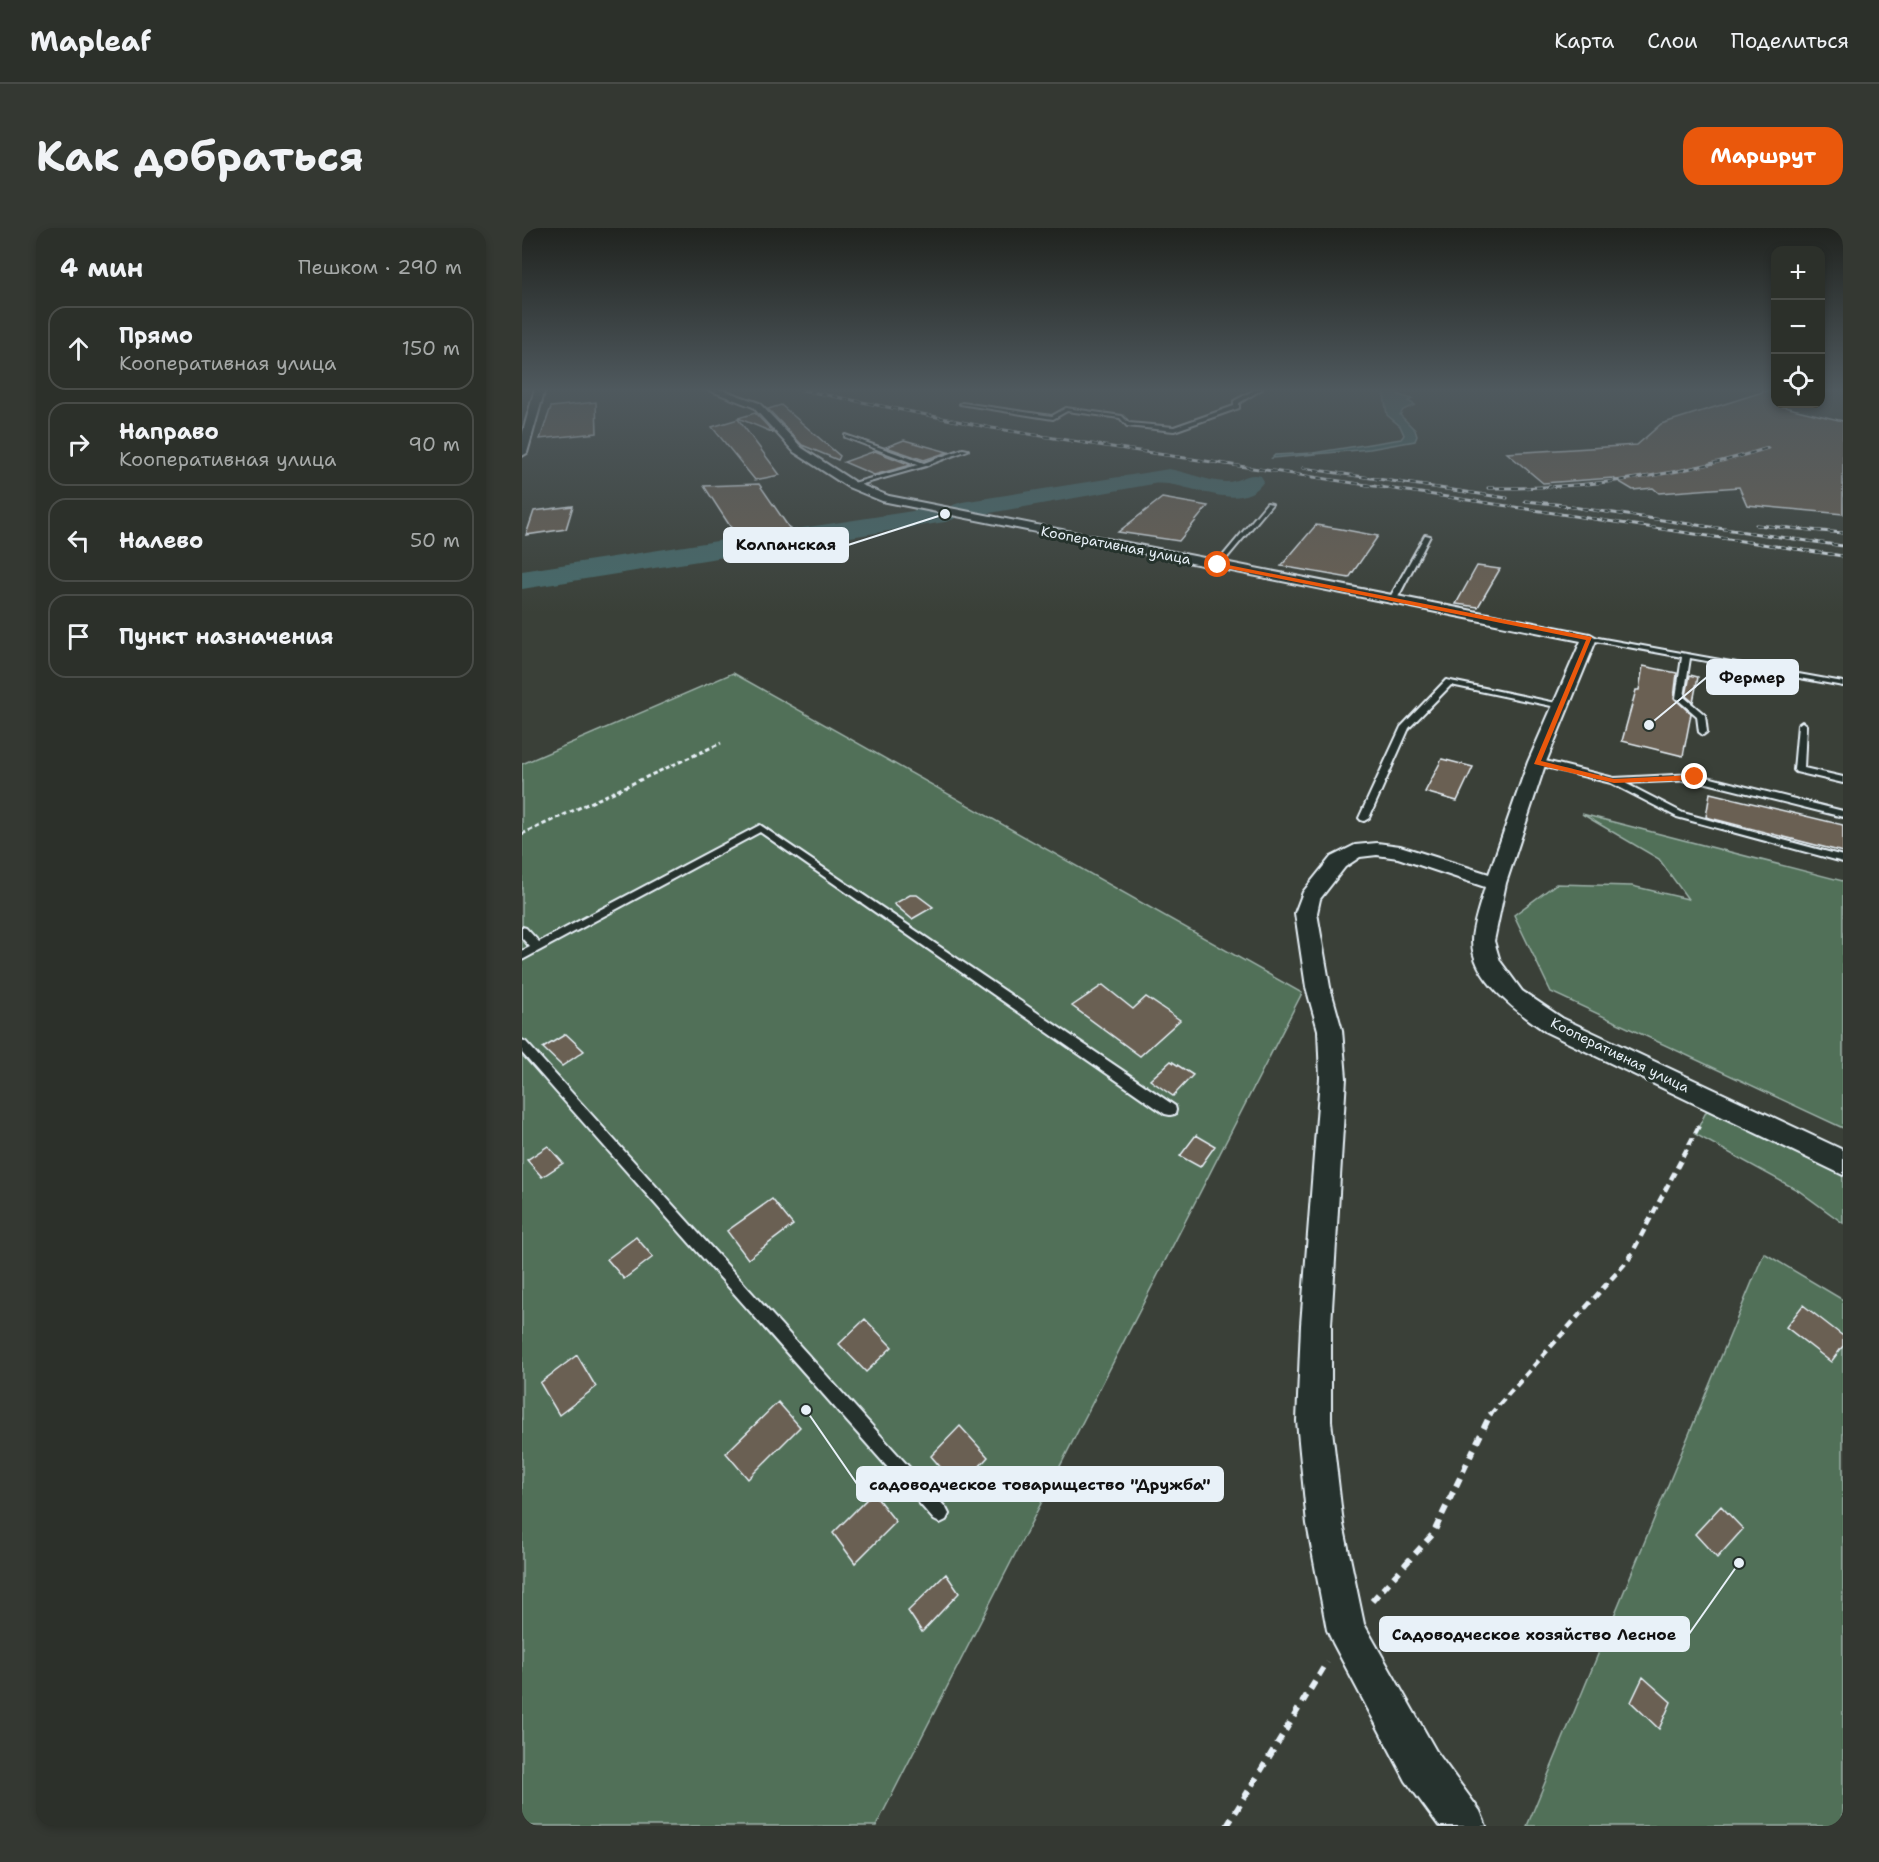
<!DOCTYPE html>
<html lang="ru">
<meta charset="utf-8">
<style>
:root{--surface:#2c302a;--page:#343832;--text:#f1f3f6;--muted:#a6a9a8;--line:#484b47;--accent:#ea580c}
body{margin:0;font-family:"Shantell Sans",sans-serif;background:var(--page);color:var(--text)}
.controls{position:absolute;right:18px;top:18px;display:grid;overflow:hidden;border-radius:12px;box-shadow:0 3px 9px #0003}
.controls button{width:54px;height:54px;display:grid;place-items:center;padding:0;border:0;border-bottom:2px solid var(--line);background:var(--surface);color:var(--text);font:30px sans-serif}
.stop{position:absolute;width:18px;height:18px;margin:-14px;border:4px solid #ea580c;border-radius:50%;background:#fff}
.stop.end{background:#ea580c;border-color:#fff;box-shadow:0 2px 6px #0008}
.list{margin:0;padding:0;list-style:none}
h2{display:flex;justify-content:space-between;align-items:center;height:78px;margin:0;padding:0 24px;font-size:26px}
h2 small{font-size:20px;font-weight:400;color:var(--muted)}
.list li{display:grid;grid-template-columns:39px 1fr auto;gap:18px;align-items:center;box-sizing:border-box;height:84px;margin:0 12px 12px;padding:0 12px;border:2px solid var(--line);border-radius:18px}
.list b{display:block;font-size:22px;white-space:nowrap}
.list p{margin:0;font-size:20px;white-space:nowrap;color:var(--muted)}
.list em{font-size:20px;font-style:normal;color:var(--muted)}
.icon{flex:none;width:33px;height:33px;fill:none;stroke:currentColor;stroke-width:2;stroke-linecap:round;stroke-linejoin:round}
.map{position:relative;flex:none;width:1321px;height:1598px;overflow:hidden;border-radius:18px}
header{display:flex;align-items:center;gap:36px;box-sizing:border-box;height:84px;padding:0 30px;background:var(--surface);border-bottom:2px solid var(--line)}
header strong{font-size:28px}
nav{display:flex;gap:33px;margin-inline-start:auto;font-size:21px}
.intro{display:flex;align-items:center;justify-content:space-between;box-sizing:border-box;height:144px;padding:0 36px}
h1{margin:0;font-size:42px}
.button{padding:15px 27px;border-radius:18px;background:var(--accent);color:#fff;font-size:21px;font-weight:700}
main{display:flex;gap:36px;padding:0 36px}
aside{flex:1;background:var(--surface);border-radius:18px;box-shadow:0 3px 9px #0003}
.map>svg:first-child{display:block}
.green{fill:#517059;stroke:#9cb0a8;stroke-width:1.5}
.water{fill:#466a6a;stroke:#87a0a3;stroke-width:1.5}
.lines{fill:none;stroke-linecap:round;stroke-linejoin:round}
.river{fill:#466a6a;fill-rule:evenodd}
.building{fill:#6a6053;stroke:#e8f1f8;stroke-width:1.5}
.lane-casing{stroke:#e8f1f8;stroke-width:4}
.street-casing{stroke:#e8f1f8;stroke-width:4}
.path-far2{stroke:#e8f1f8;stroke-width:3;stroke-dasharray:4.5 3;stroke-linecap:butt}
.path-far1{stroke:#e8f1f8;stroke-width:4.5;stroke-dasharray:8 5;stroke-linecap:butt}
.path{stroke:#e8f1f8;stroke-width:6;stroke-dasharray:9 7;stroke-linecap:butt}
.lane{fill:#26332d;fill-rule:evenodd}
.street{fill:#26332d;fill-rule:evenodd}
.rail-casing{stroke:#e8f1f8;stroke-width:3}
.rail{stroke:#26332d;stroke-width:2;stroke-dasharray:6;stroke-linecap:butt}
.route{fill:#ea580c}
.labels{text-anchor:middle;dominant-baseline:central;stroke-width:6;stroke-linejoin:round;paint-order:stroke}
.far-street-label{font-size:14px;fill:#e8f1f8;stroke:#26332d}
.leader{fill:none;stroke:#e8f1f8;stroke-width:2}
.callout-dot{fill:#e8f1f8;stroke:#26332d;stroke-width:2}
.callout{fill:#e8f1f8;stroke:#e8f1f8;stroke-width:2}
.callout-label{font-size:16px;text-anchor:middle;font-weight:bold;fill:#111}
</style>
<header>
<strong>Mapleaf</strong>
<nav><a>Карта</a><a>Слои</a><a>Поделиться</a></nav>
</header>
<div class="intro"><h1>Как добраться</h1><a class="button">Маршрут</a></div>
<main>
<aside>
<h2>4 мин<small>Пешком · 290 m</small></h2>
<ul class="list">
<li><svg class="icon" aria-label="ahead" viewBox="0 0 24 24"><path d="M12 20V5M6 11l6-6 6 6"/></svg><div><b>Прямо</b><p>Кооперативная улица</p></div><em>150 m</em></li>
<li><svg class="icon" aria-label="right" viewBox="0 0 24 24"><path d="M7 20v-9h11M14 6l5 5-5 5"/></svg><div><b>Направо</b><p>Кооперативная улица</p></div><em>90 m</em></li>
<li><svg class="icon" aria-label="left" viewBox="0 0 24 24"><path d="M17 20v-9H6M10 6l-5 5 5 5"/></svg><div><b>Налево</b></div><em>50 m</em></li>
<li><svg class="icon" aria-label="arrive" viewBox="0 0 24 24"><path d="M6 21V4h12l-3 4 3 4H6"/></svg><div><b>Пункт назначения</b></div></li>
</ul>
</aside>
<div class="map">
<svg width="1321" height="1598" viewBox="0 0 1321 1598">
<rect width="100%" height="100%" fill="#3a4038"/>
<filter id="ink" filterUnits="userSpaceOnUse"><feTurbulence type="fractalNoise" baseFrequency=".0167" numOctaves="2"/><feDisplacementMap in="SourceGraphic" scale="12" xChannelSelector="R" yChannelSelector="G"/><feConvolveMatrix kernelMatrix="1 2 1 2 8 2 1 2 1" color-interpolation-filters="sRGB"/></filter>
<g filter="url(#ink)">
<!-- green -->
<path class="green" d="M211,445l569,320 -426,833h-354v-1062z
M1060,586l261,67v247l-292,-136 -37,-77 42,-31 76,2 56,13 -29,-40z
M1190,872l131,63v60l-44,-32 -104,-57z
M1242,1025l79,47v526h-316z"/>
<!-- water -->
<path class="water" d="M861,161h15l1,6 13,4 -4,2 7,4 -12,5 -3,5 15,15 2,6 -2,5 -45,8 -98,9 3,-3 38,-2 88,-14 3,-4 -4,-9 -13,-11z"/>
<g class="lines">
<!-- river -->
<path class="river" d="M647,241c19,3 37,12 56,13 14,1 21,-10 36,-6l3,5c-24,36 -78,-2 -111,3l-191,34 -6,-2 -2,3 -9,3 -423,67v-18l423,-65 6,2 2,-3 9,-3z"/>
</g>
<!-- building -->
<path class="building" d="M1250,161h4v16l67,16v93l-96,-9 -8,-18 -80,6 -6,-5 -20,2 -20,-12 -70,5 -36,-30 130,-8 24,-21z
M74,174l1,31 -57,6 11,-32z
M259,177l59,51 -2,4 -36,-15 -34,-36z
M233,185l19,20 -36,-15z
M216,191l42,56 -25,5 -43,-53z
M382,212l44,12 -24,8 -38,-13z
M353,223l36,14 -37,10 -30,-13z
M237,256l33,48 -53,8 -35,-54z
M640,270l46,8 -29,35 -61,-9z
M51,278l-7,23 -40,6 8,-24z
M794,297l25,4 37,7 -29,42 -68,-12z
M955,338l23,3 -22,38 -22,-3z
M1121,438l34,7 -3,25 17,16 -8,42 -61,-15 14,-51h3z
M1168,447l8,2 -5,25 -7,-6z
M920,531l31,8 -16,34 -32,-9z
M1188,565l133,32v27l-137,-35z
M388,667h7l16,12 -21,12 -18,-15z
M581,757l30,24 13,-12 34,23 -40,36 -68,-50z
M44,806l18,17 -22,15 -19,-18z
M649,833l22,14 -20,21 -23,-16z
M674,907l19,11 -15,21 -20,-11z
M26,918l15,17 -21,14 -15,-17z
M250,971l21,26 -45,34 -21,-28z
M114,1009l17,20 -29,22 -17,-20z
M1281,1077l40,31v10l-12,16 -45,-35z
M343,1091l27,28 -26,25 -27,-28z
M55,1127l19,32 -37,28 -19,-32z
M256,1174l22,25 -52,52 -22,-26z
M438,1198l28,31 -29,32 -28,-33z
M351,1265l23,29 -41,41 -22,-30z
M1199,1278l22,23 -26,29 -22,-24z
M424,1346l13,19 -37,39 -14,-21z
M1121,1449l28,25 -12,27 -28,-27z"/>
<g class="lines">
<defs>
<path id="lane" d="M734,161h6l-23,14v5l-65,23 -47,-5 -7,-8 -53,-7 -14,8 -93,-15 2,-1 90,13 14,-8 56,8 7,7 45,4 60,-21v-5z
M323,207l79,28 39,-14 5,1 -42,16 -74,21 -2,-3 68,-19 -73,-28z
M745,275l5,1 -52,62h-4v-2z
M903,307l5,1 -33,63 -6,1 -2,-1z
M1065,408l256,46v4l-153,-28 -6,39 21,18 2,17 -4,3 -4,-3 -2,-16 -21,-18 6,-41 -92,-17 -4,-2z
M924,452l115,24 4,2 -4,2 -110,-23 -42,43 -40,90 -5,3 -3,-1 -2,-2 42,-91z
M1280,494l4,3 -2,43 39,9v6l-47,-11 -2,-2 4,-45z
M1015,531l77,19 81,-4 148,37v6l-148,-37 -70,3 58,30 160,43v6l-166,-45 -66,-34 -77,-19v-4z
M238,597l415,281 1,4 -1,4 -5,1 -5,-1 -405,-282 -238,128v-9l8,-4 -8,-9v-11l4,1 13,14z
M0,812l4,2 420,466 3,6 -3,6 -6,3 -6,-3 -412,-467z"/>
<path id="street" d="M13,161h10l-18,64 -5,3v-21z
M184,161h14l39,14 43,45 54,35 33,13 701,138 7,4 -51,124 -40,121 -12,58 6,20 22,30 40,27 281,132v25l-297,-143c-28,-20 -74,-52 -74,-91 0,-15 9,-39 13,-54l-87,-29 -21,-3 -17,2 -15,10 -25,32 -3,14 13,74 12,43 4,48 -15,247v96l12,103 21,100 72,127 44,60 6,15h-47l-33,-45 -73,-138 -6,-13 -20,-106 -10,-103 4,-96 19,-247 -2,-48 -12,-43 -11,-74 8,-21 28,-35 24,-12 22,-2 23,3 89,28 39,-112 53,-121 -699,-140 -34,-14 -54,-35 -41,-45z"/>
</defs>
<!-- lane casing -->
<use href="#lane" class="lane-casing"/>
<!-- street casing -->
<use href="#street" class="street-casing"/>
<!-- path-far2 -->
<path class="path-far2" d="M0,606l199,-91"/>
<!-- path-far1 -->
<path class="path-far1" d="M968,1187l139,-156 72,-137"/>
<!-- path -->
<path class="path" d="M850,1373l61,-67 58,-121
M705,1598l100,-164"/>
<!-- lane -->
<use href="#lane" class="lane"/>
<!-- street -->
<use href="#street" class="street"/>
<defs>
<path id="rail" d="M275,161l195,39 93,15 758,113
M781,240l204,30
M966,260c96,1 188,-11 280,-40
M1003,273l40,4
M1036,277l285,41
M1234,297l87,8"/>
</defs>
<!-- rail casing -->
<use href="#rail" class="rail-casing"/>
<!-- rail -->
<use href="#rail" class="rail"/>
</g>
</g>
<!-- sky -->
<linearGradient id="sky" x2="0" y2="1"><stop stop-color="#20231f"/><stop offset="0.42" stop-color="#4f595e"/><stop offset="1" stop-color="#4f595e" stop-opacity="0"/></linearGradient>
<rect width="1321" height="385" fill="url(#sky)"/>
<!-- route -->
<path class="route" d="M696,335l374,74 -51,124 73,18 81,-4 4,2 -4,3 -81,3 -80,-19 52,-124 -370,-74z"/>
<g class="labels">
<!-- far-street labels -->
<g class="far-street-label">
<text transform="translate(594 317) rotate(11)">Кооперативная улица</text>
<text transform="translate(1098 827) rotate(26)">Кооперативная улица</text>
</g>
</g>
<!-- callouts -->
<path class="leader" d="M423 286L326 317M1127 497L1185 449M284 1182L335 1256M1217 1335L1167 1406"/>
<g class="callout-dot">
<circle cx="423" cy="286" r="6"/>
<circle cx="1127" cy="497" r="6"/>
<circle cx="284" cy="1182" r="6"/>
<circle cx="1217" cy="1335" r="6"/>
</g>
<g class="callout">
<rect x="202" y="300" width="124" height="34" rx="6"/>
<rect x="1185" y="432" width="91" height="34" rx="6"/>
<rect x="335" y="1239" width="366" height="34" rx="6"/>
<rect x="858" y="1389" width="309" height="34" rx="6"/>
</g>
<g class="callout-label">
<text x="264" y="322">Колпанская</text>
<text x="1230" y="455">Фермер</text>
<text x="518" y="1262">садоводческое товарищество "Дружба"</text>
<text x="1012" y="1412">Садоводческое хозяйство Лесное</text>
</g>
</svg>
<div class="controls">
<button>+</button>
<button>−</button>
<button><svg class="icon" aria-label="locate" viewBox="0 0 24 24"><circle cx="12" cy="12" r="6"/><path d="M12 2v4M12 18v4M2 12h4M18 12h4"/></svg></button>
</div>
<div class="stop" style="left:696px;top:337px"></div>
<div class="stop end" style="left:1173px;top:549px"></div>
</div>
</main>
